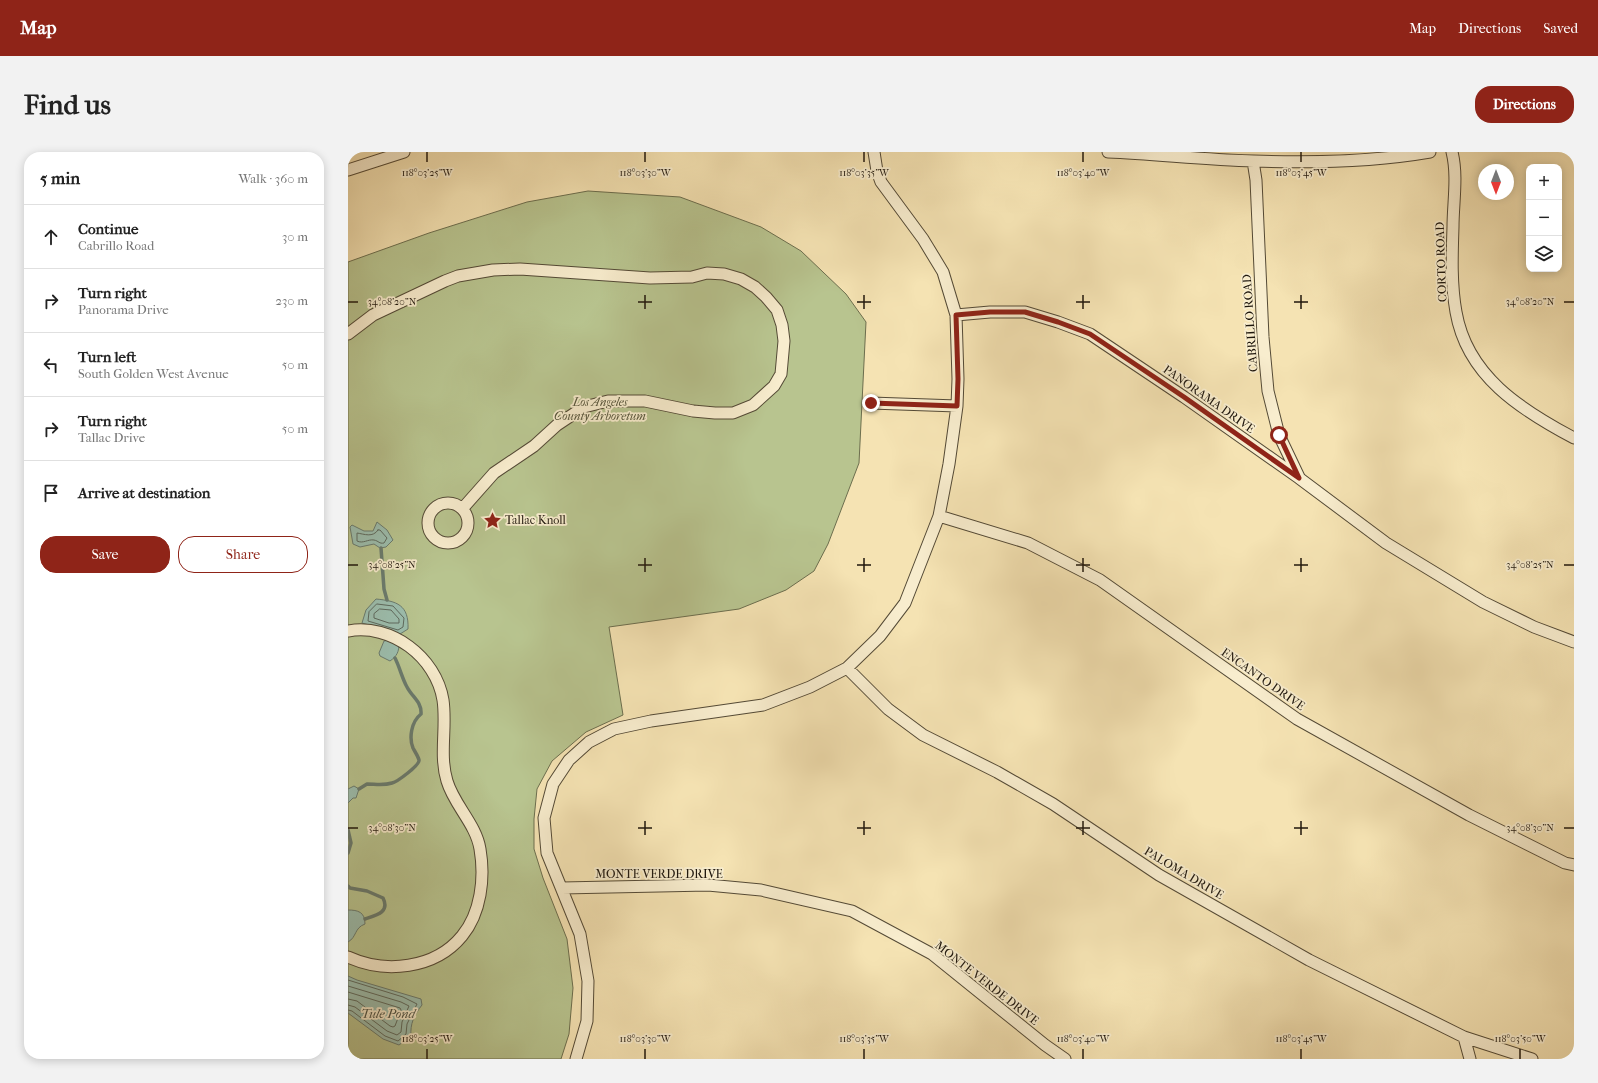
<!DOCTYPE html>
<meta charset="utf-8">
<style>
:root{--surface:#fff;--page:#f2f2f2;--text:#222;--muted:#767676;--line:#e0e0e0;--accent:#8f2418}
body{margin:0;font-family:"IM FELL French Canon",serif;background:var(--page);color:var(--text)}
.controls{position:absolute;right:12px;top:12px;display:grid;overflow:hidden;border-radius:8px;box-shadow:0 2px 10px #0003}
.controls button{width:36px;height:36px;display:grid;place-items:center;padding:0;border:0;border-bottom:1px solid var(--line);background:var(--surface);color:var(--text);font:20px sans-serif}
.compass{position:absolute;left:1130px;top:12px;width:36px;height:36px;border-radius:50%;background:var(--surface);box-shadow:0 2px 10px #0003;rotate:180deg}
.stop{position:absolute;width:12px;height:12px;margin:-9px;border:3px solid #8f2418;border-radius:50%;background:#fff}
.stop.end{background:#8f2418;border-color:#fff;box-shadow:0 1px 4px #0008}
.list{margin:0;padding:0;list-style:none}
h2{display:flex;justify-content:space-between;align-items:center;height:52px;margin:0;padding:0 16px;font-size:17px}
h2 small{font-size:13px;font-weight:400;color:var(--muted)}
.list li{display:grid;grid-template-columns:26px 1fr auto;gap:12px;align-items:center;box-sizing:border-box;height:64px;padding:0 16px;border-top:1px solid var(--line)}
.list b{display:block;font-size:15px;white-space:nowrap}
.list p{margin:0;font-size:13px;white-space:nowrap;color:var(--muted)}
.list em{font-size:13px;font-style:normal;color:var(--muted)}
.actions{display:flex;gap:8px;padding:12px 16px}
.actions a{flex:1;padding:9px 0;border:1px solid var(--accent);border-radius:16px;text-align:center;font-size:14px;color:var(--accent)}
.actions .main{background:var(--accent);color:#fff}
.icon{flex:none;width:22px;height:22px;fill:none;stroke:currentColor;stroke-width:2;stroke-linecap:round;stroke-linejoin:round}
.map{position:relative;flex:none;width:1226px;height:907px;overflow:hidden;border-radius:16px}
header{display:flex;align-items:center;gap:24px;box-sizing:border-box;height:56px;padding:0 20px;background:var(--accent);color:#fff}
header strong{font-size:19px}
nav{display:flex;gap:22px;margin-inline-start:auto;font-size:14px}
.intro{display:flex;align-items:center;justify-content:space-between;box-sizing:border-box;height:96px;padding:0 24px}
h1{margin:0;font-size:28px}
.button{padding:10px 18px;border-radius:16px;background:var(--accent);color:#fff;font-size:14px;font-weight:700}
main{display:flex;gap:24px;padding:0 24px}
aside{flex:1;background:var(--surface);border-radius:16px;box-shadow:0 2px 10px #0003}
.map>svg:first-child{display:block}
.green{fill:#b8c48f;stroke:#6c6e4e}
.water{fill:#9cbeae;stroke:#6a7b6e}
.lines{fill:none;stroke-linecap:round;stroke-linejoin:round}
.shore{stroke:#5e6a5e;stroke-width:1}
.stream{stroke:#6a7b6e;stroke-width:3.5}
.street-casing{stroke:#544a36;stroke-width:13}
.street{stroke:#f8edce;stroke-width:11}
.route{stroke:#8f2418;stroke-width:5}
.ticks{fill:none;stroke:#1f170d;stroke-width:1.5}
.labels{text-anchor:middle;dominant-baseline:central;stroke-width:3.5;stroke-linejoin:round;paint-order:stroke}
.street-label{font-size:12px;fill:#1f170d;stroke:#f8edce}
.park-label{font-size:12px;font-style:italic;fill:#55543a;stroke:#f8edce}
.poi-label{font-size:12px;fill:#1f170d;stroke:#f8edce;text-anchor:start}
.water-label{font-size:13px;font-style:italic;fill:#4b5145;stroke:#f8edce}
.ticks-label{font-size:10px;text-anchor:middle;fill:#1f170d;stroke:#f8edce;stroke-width:3.5;stroke-linejoin:round;paint-order:stroke}
</style>
<header>
<strong>Map</strong>
<nav><a>Map</a><a>Directions</a><a>Saved</a></nav>
</header>
<div class="intro"><h1>Find us</h1><a class="button">Directions</a></div>
<main>
<aside>
<h2>5 min<small>Walk · 360 m</small></h2>
<ul class="list">
<li><svg class="icon" aria-label="ahead" viewBox="0 0 24 24"><path d="M12 20V5M6 11l6-6 6 6"/></svg><div><b>Continue</b><p>Cabrillo Road</p></div><em>30 m</em></li>
<li><svg class="icon" aria-label="right" viewBox="0 0 24 24"><path d="M7 20v-9h11M14 6l5 5-5 5"/></svg><div><b>Turn right</b><p>Panorama Drive</p></div><em>230 m</em></li>
<li><svg class="icon" aria-label="left" viewBox="0 0 24 24"><path d="M17 20v-9H6M10 6l-5 5 5 5"/></svg><div><b>Turn left</b><p>South Golden West Avenue</p></div><em>50 m</em></li>
<li><svg class="icon" aria-label="right" viewBox="0 0 24 24"><path d="M7 20v-9h11M14 6l5 5-5 5"/></svg><div><b>Turn right</b><p>Tallac Drive</p></div><em>50 m</em></li>
<li><svg class="icon" aria-label="arrive" viewBox="0 0 24 24"><path d="M6 21V4h12l-3 4 3 4H6"/></svg><div><b>Arrive at destination</b></div></li>
</ul>
<div class="actions"><a class="main">Save</a><a>Share</a></div>
</aside>
<div class="map">
<svg width="1226" height="907" viewBox="0 0 1226 907">
<rect width="100%" height="100%" fill="#f5e3b3"/>
<filter id="stains"><feTurbulence type="fractalNoise" baseFrequency=".005" numOctaves="4"/><feColorMatrix values="0 0 0 0 .2 0 0 0 0 .09 0 0 0 0 .02 0 0 0 .5 -.17"/></filter>
<radialGradient id="worn" r=".72"><stop offset=".6" stop-color="#630" stop-opacity="0"/><stop offset="1" stop-color="#630" stop-opacity=".3"/></radialGradient>
<!-- green -->
<path class="green" d="M240,39l92,6 81,30 40,24 45,43 20,28 -7,141 -31,81 -14,27 -28,19 -47,19 -130,18 14,88 -37,17 -34,29 -15,28 -3,30v30l9,29 24,61 6,49 -4,46 -8,25h-213v-797l81,-29 98,-31z"/>
<!-- water -->
<path class="water" d="M29,370l10,8 6,10 -7,7 -6,1 -6,-4 -14,3 -7,-3 -3,-17 2,-2 12,6h9z
M28,447c21,2 33,6 32,30l-8,5 -38,-11 4,-13z
M41,488l10,3c0,9 -2,13 -9,18l-10,-5 -1,-3 5,-12z
M6,634l5,3 -3,9h-3l-5,5v-14z
M0,758c10,0 17,2 17,14 -11,4 -8,13 -17,18z
M0,824l9,4 64,19 1,6c-8,10 -12,19 -11,31l-12,9 -16,-6 -35,-26z"/>
<g class="lines">
<!-- shore -->
<path class="shore" d="M30,378h2l7,8 -3,5c-5,1 -5,-2 -10,-3 -6,-1 -11,4 -17,1v-8c7,1 16,5 21,-3z
M29,452l16,2 11,12 -1,9 -5,3 -30,-9 1,-9z
M32,457l11,1 8,9v4h-10l-15,-5v-4z
M0,828l55,17 14,7 -10,20 -1,10 -8,7 -13,-5 -33,-25 -4,-1
M0,834l53,16 8,4 -7,16 -1,10 -4,3 -10,-4 -32,-24 -7,-2
M0,840l52,16 1,2 -6,16 -2,1 -3,-1 -33,-25 -9,-2"/>
<!-- stream -->
<path class="stream" d="M33,396l3,41 3,11
M11,637l8,-5c8,0 16,2 25,-1 5,-1 28,-18 27,-23 -1,-4 -4,-8 -6,-12 -4,-10 -2,-26 8,-34 1,-12 -9,-17 -14,-27 -5,-9 -7,-19 -12,-29
M0,678l3,13 -3,10
M0,734l2,2 17,3 16,7c7,14 -6,17 -18,21"/>
<defs>
<path id="street" d="M760,0c49,2 98,8 146,9 59,2 118,1 176,-9
M1104,0c6,24 1,51 1,75 -1,29 -2,57 3,85 11,64 65,98 118,126
M905,9l3,19 7,157 5,54 11,44 20,42
M0,18l56,-18
M608,163l34,-3h35l33,10 32,12 94,63 115,81 87,65 97,59 51,25 40,15
M0,182l25,-19 72,-34 13,-5 35,-6 27,-1 130,9 42,-1 15,-4 17,1 17,5 14,8 11,10 11,13 5,15 2,16 -3,33 -7,12 -21,19 -20,8h-18l-22,-2 -48,-10h-37l-24,6 -27,18 -23,21 -40,27 -31,35
M523,251l86,3
M80 371a20 20 0 1 1 40 0a20 20 0 1 1-40 0Z
M591,364l89,27 72,37 197,139 172,96 96,48 9,2
M0,479c43,-8 88,26 95,69 4,27 -4,55 4,81 7,24 29,43 33,68 5,29 1,64 -18,87 -27,33 -77,38 -114,21
M499,516l41,41 35,26 74,37 56,32 106,71 150,85 155,77 68,22
M214,736l146,-3 53,5 91,21 80,43 113,91 20,14
M1116,885l6,22
M228,907l11,-38 1,-40 -8,-47 -33,-81 -3,-35 9,-34 16,-24 20,-18 25,-13 37,-8 112,-16 47,-18 37,-19 33,-32 25,-33 34,-87 10,-52 8,-58 1,-27 -2,-64 -13,-43 -20,-33 -42,-57 -4,-11 -3,-19"/>
</defs>
<!-- street casing -->
<use href="#street" class="street-casing"/>
<!-- street -->
<use href="#street" class="street"/>
</g>
<g class="lines">
<!-- route -->
<path class="route" d="M523,251l86,3 1,-27 -2,-64 34,-3h35l33,10 32,12 94,63 115,81 -20,-43"/>
</g>
<!-- ticks -->
<path class="ticks" d="M79,0v10M297,0v10M516,0v10M735,0v10M953,0v10M297,143v14M516,143v14M735,143v14M953,143v14M0,150h10M290,150h14M509,150h14M728,150h14M946,150h14M1216,150h10M297,406v14M516,406v14M735,406v14M953,406v14M0,413h10M290,413h14M509,413h14M728,413h14M946,413h14M1216,413h10M297,669v14M516,669v14M735,669v14M953,669v14M0,676h10M290,676h14M509,676h14M728,676h14M946,676h14M1216,676h10M79,897v10M297,897v10M516,897v10M735,897v10M953,897v10M1172,897v10"/>
<!-- icons -->
<defs>
<symbol id="sight-bare" viewBox="-9 -9 18 18"><path d="M0-6L1.8-2.2L6-1.7L2.9 1.2L3.7 5.4L0 3.3L-3.7 5.4L-2.9 1.2L-6-1.7L-1.8-2.2Z" fill="#8f2418" stroke="#f8edce" stroke-width="2.5" paint-order="stroke"/></symbol>
</defs>
<g fill-rule="evenodd">
<use href="#sight-bare" x="132" y="356" width="25" height="25"/>
</g>
<g class="labels">
<!-- street labels -->
<g class="street-label">
<text transform="translate(1093 110) rotate(-92)">CORTO ROAD</text>
<text transform="translate(902 171) rotate(-94)">CABRILLO ROAD</text>
<text transform="translate(861 247) rotate(35)">PANORAMA DRIVE</text>
<text transform="translate(915 527) rotate(35)">ENCANTO DRIVE</text>
<text transform="translate(836 721) rotate(31)">PALOMA DRIVE</text>
<text x="311" y="722">MONTE VERDE DRIVE</text>
<text transform="translate(639 831) rotate(38)">MONTE VERDE DRIVE</text>
</g>
<!-- park labels -->
<g class="park-label">
<text x="252" y="250">Los Angeles<tspan x="252" dy="14">County Arboretum</tspan></text>
</g>
<!-- poi labels -->
<g class="poi-label">
<text x="157" y="368">Tallac Knoll</text>
</g>
<!-- water labels -->
<g class="water-label">
<text x="40" y="861">Tule Pond</text>
</g>
</g>
<g class="ticks-label">
<text x="79" y="24">118°03'25"W</text>
<text x="297" y="24">118°03'30"W</text>
<text x="516" y="24">118°03'35"W</text>
<text x="735" y="24">118°03'40"W</text>
<text x="953" y="24">118°03'45"W</text>
<text x="1182" y="153">34°08'20"N</text>
<text x="44" y="153">34°08'20"N</text>
<text x="1182" y="416">34°08'25"N</text>
<text x="44" y="416">34°08'25"N</text>
<text x="1182" y="679">34°08'30"N</text>
<text x="44" y="679">34°08'30"N</text>
<text x="79" y="890">118°03'25"W</text>
<text x="297" y="890">118°03'30"W</text>
<text x="516" y="890">118°03'35"W</text>
<text x="735" y="890">118°03'40"W</text>
<text x="953" y="890">118°03'45"W</text>
<text x="1172" y="890">118°03'50"W</text>
</g>
<rect width="100%" height="100%" filter="url(#stains)"/>
<rect width="100%" height="100%" fill="url(#worn)"/>
</svg>
<div class="controls">
<button>+</button>
<button>−</button>
<button><svg class="icon" aria-label="layers" viewBox="0 0 24 24"><path d="M12 4l9 5-9 5-9-5zM3 14l9 5 9-5"/></svg></button>
</div>
<svg class="compass" viewBox="-18 -18 36 36"><path d="M0-13l5 13h-10z" fill="#e53935"/><path d="M0 13l5-13h-10z" fill="#767676"/></svg>
<div class="stop" style="left:931px;top:283px"></div>
<div class="stop end" style="left:523px;top:251px"></div>
</div>
</main>
